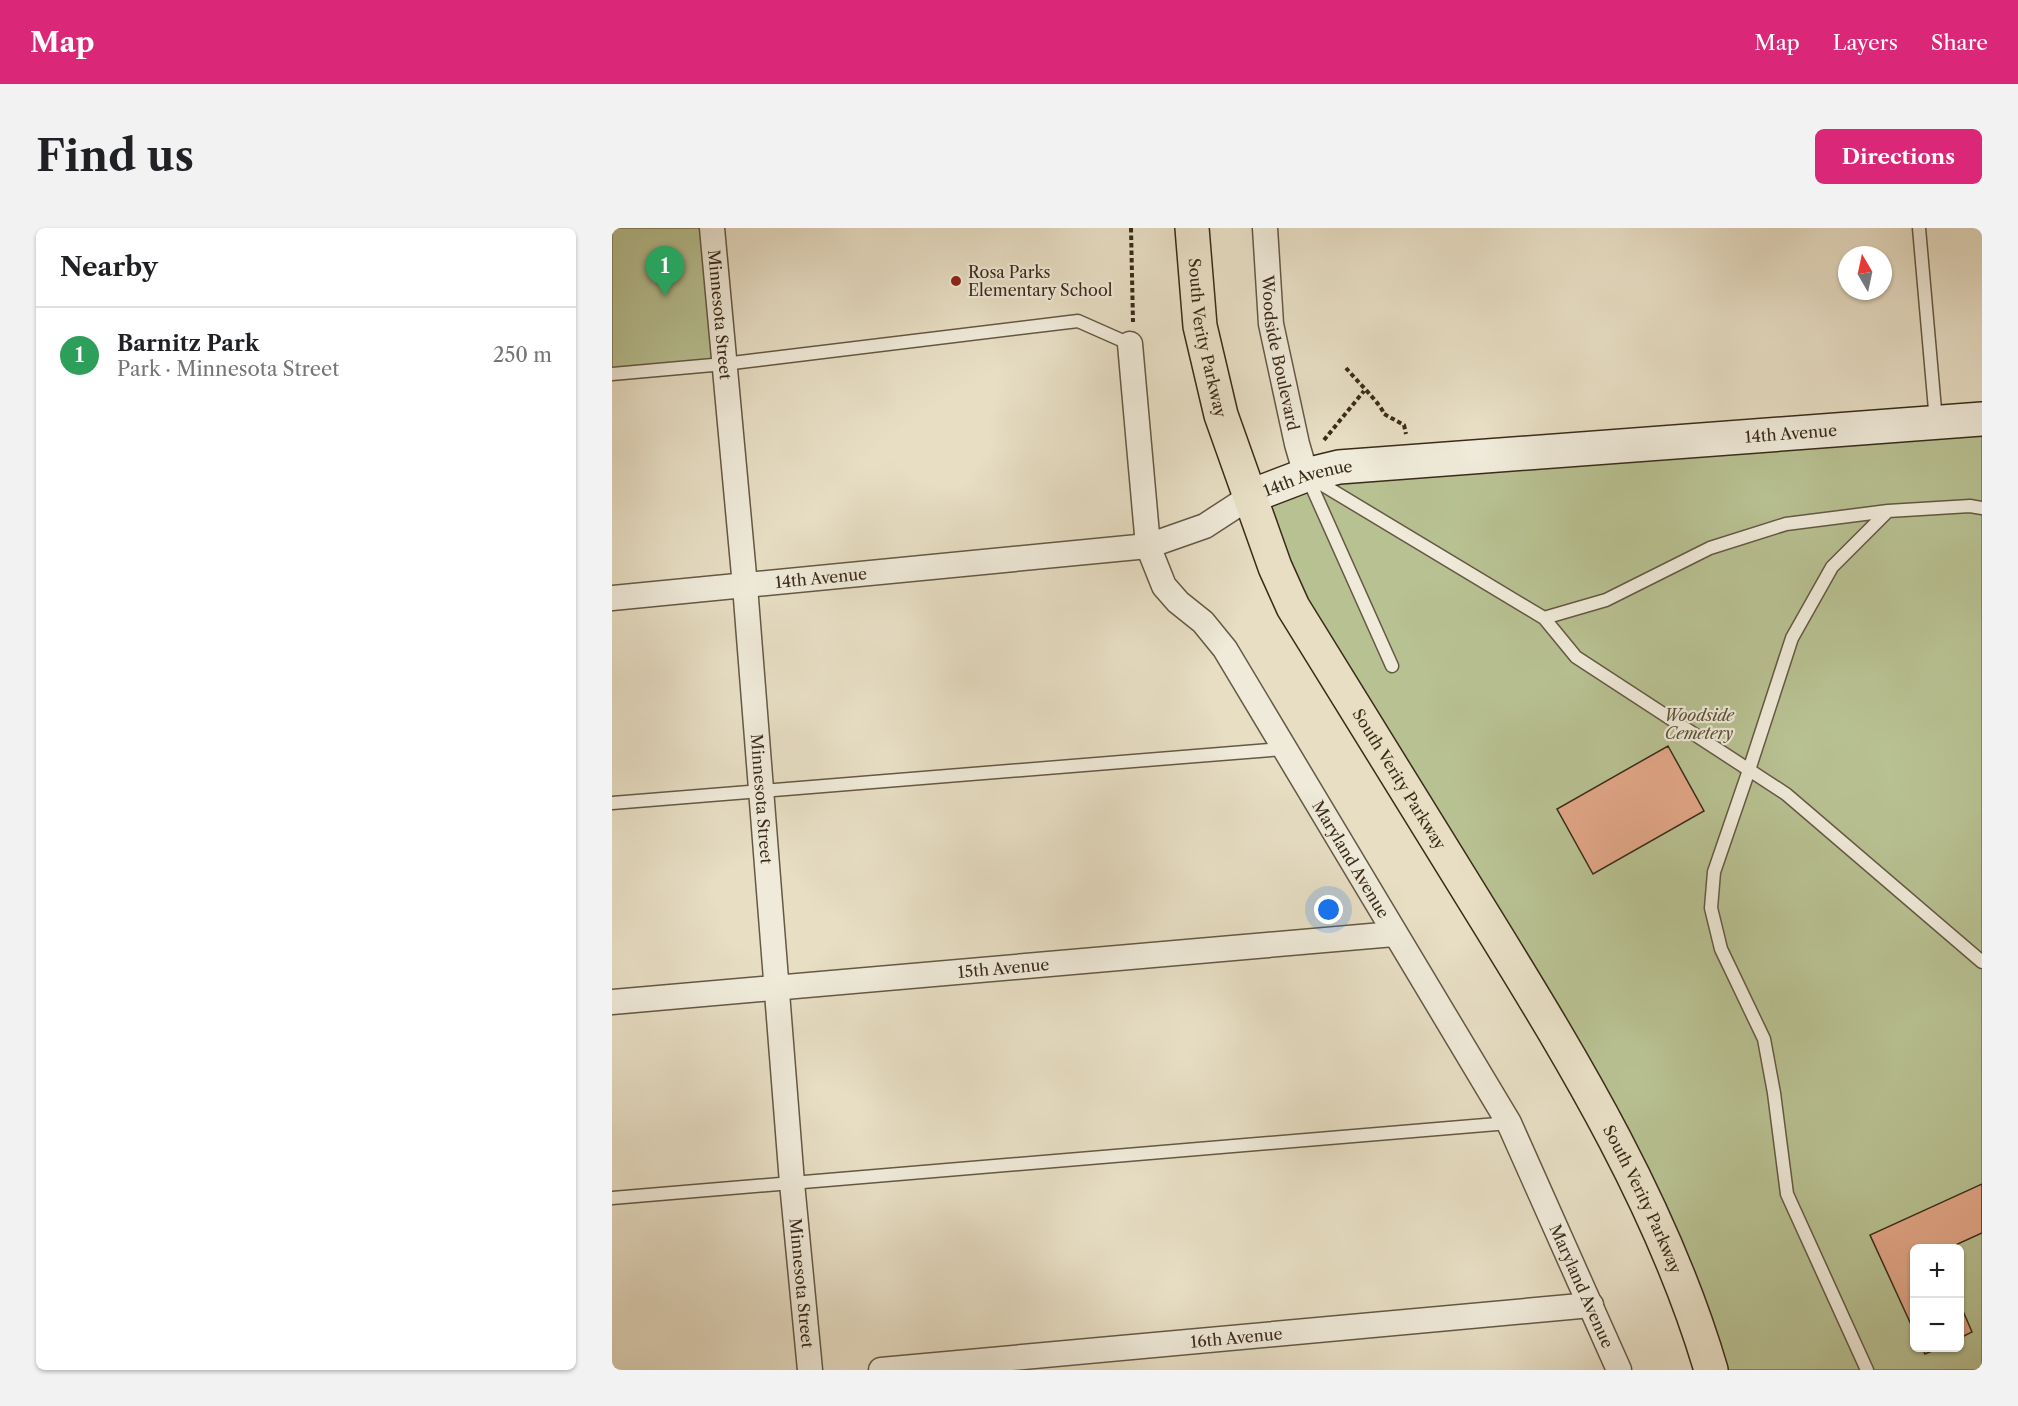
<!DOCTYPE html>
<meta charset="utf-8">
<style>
:root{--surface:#fff;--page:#f2f2f2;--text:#202124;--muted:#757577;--line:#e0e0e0;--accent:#db2777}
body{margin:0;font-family:"Libre Caslon Text",serif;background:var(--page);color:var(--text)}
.controls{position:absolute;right:18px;bottom:18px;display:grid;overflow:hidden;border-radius:9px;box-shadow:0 2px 4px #0004}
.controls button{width:54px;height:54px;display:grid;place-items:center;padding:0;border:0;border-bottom:2px solid var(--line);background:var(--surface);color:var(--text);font:30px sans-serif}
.compass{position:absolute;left:1226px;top:18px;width:54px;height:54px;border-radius:50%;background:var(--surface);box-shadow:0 2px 4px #0004;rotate:351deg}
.you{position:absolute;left:717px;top:682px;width:21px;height:21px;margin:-15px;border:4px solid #fff;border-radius:50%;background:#1a73e8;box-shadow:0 0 0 9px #1a73e833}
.badge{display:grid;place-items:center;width:39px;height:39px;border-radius:50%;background:var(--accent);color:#fff;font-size:20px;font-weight:700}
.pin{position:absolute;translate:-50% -50px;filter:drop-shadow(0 2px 3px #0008)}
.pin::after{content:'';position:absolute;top:32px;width:21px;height:18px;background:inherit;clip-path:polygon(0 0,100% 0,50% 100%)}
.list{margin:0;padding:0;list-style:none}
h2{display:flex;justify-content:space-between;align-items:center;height:78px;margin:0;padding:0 24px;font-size:26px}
h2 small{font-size:20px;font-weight:400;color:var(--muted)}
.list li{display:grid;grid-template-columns:39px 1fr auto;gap:18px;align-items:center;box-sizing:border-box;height:96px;padding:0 24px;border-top:2px solid var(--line)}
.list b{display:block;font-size:22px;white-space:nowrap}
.list p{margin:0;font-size:20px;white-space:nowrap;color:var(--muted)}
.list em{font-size:20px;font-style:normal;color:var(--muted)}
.map{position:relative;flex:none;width:1370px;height:1142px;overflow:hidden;border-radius:9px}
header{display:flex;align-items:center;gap:36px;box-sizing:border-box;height:84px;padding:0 30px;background:var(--accent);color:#fff}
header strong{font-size:28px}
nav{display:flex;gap:33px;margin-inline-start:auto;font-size:21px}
.intro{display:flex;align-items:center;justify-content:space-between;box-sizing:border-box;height:144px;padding:0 36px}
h1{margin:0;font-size:42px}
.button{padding:15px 27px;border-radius:9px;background:var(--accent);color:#fff;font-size:21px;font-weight:700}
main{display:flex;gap:36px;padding:0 36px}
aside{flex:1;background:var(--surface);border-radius:9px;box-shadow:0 2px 4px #0004}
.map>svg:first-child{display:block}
.green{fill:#b8c192;stroke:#797656;stroke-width:1.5;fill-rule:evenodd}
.building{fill:#e1a687;stroke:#3a2b19;stroke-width:1.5}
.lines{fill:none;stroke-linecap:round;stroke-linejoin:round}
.lane-casing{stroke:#655844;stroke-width:15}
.street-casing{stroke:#655844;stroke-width:27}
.secondary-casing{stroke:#3a2b19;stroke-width:36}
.primary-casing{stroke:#3a2b19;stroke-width:36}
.path{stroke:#3a2b19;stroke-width:4;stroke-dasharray:4.5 3;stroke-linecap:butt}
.lane{stroke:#efead9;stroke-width:12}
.street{stroke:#efead9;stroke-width:24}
.secondary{stroke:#efead9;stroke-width:33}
.primary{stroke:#e7dec4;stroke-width:33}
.poi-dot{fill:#8f2418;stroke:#efead9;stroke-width:2}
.labels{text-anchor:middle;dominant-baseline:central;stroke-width:4.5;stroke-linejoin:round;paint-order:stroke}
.poi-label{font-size:16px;fill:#3a2b19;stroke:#efead9;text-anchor:start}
.street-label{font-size:16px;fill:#3a2b19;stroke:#efead9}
.park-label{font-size:16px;font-style:italic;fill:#5a5037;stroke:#efead9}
</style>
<header>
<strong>Map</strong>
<nav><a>Map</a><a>Layers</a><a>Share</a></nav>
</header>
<div class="intro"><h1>Find us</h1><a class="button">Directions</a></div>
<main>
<aside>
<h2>Nearby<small></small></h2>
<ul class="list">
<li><span class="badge" style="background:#2e9e5b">1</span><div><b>Barnitz Park</b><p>Park · Minnesota Street</p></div><em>250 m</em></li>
</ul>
</aside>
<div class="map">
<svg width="1370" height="1142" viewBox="0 0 1370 1142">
<rect width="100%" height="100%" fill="#e7dec4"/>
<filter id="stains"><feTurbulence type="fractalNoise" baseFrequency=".00333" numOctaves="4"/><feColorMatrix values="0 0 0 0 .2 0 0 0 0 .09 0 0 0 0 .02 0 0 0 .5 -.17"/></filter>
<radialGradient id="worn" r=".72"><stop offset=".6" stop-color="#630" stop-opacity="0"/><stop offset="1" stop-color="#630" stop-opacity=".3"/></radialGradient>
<!-- green -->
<path class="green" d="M0,0h100l12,136 -112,10z
M1370,191v951h-271l-49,-134 -369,-629 -42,-111 55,-21zM1302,1020h46v100h-46z"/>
<!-- building -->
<path class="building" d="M1056,518l36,65 -111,63 -36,-65z
M1370,956v49l-33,15h-35v83l-44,-96z
M1348,1076l12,28 -12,6z
M1310,1120h17l-14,6z"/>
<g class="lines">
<defs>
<path id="lane" d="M1307,0l17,193
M0,146l112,-10 354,-43 52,23
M695,248l85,190
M701,251l231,139 32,39 210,137 196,168
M932,390l62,-18 104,-52 76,-24 102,-13 82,-5 12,2
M0,575l671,-54
M0,970l897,-75
M1255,1142l-80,-176 -13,-101 -10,-54 -43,-90 -10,-41 3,-36 35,-102 43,-132 40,-71 56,-56"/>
<g id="street">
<path id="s1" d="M100,0l33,358 47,597 18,187"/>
<path id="s2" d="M653,0l6,96 26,120 9,31"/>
<path id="s3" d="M518,116l18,202 16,40 14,16 25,20 22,27 284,474 110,247"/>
<path id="s4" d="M0,370l536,-52 57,-20 46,-30"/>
<path id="s5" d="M0,774l782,-68"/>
<path id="s6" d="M269,1142l710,-65"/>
</g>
<g id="secondary">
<path id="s7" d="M639,268l55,-21 33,-8 643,-48"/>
</g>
<g id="primary">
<path id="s8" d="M580,0l8,98 21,89 54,152 18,40c66,106 131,212 196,317 87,141 175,286 222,446"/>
</g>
</defs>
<!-- lane casing -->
<use href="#lane" class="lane-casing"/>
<!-- street casing -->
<use href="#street" class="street-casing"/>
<!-- secondary casing -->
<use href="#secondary" class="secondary-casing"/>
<!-- primary casing -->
<use href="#primary" class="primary-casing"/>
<!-- path -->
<path class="path" d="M519,0l2,94
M734,140c9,11 35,36 38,46l20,11 2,9
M712,212l40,-49"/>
<!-- lane -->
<use href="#lane" class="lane"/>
<!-- street -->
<use href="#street" class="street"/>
<!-- secondary -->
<use href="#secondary" class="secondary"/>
<!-- primary -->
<use href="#primary" class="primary"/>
</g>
<!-- markers -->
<circle class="poi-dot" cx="344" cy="53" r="6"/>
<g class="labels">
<!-- poi labels -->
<g class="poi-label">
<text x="356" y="44">Rosa Parks<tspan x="356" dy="18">Elementary School</tspan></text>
</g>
<!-- street labels -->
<g class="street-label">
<text stroke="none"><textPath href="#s1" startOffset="87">Minnesota Street</textPath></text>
<text stroke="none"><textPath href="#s8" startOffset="111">South Verity Parkway</textPath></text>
<text stroke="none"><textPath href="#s2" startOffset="126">Woodside Boulevard</textPath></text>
<text stroke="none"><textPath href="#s7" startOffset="546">14th Avenue</textPath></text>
<text stroke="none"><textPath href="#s7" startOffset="60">14th Avenue</textPath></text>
<text stroke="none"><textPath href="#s4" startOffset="210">14th Avenue</textPath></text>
<text stroke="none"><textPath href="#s8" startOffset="597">South Verity Parkway</textPath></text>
<text stroke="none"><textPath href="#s1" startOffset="573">Minnesota Street</textPath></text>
<text stroke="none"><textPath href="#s3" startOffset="579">Maryland Avenue</textPath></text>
<text stroke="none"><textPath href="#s5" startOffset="393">15th Avenue</textPath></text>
<text stroke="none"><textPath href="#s8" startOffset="1083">South Verity Parkway</textPath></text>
<text stroke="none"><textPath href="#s1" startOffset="1059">Minnesota Street</textPath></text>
<text stroke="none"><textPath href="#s3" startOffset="1065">Maryland Avenue</textPath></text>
<text stroke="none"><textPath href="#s6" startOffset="357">16th Avenue</textPath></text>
</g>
<!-- park labels -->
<g class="park-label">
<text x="1087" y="487">Woodside<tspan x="1087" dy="18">Cemetery</tspan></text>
</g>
</g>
<rect width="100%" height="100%" filter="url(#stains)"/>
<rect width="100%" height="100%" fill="url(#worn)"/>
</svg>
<div class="controls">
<button>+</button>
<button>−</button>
</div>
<svg class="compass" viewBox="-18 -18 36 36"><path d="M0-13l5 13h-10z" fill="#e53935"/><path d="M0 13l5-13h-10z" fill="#757577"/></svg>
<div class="you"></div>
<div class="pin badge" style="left:53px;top:68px;background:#2e9e5b">1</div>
</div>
</main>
